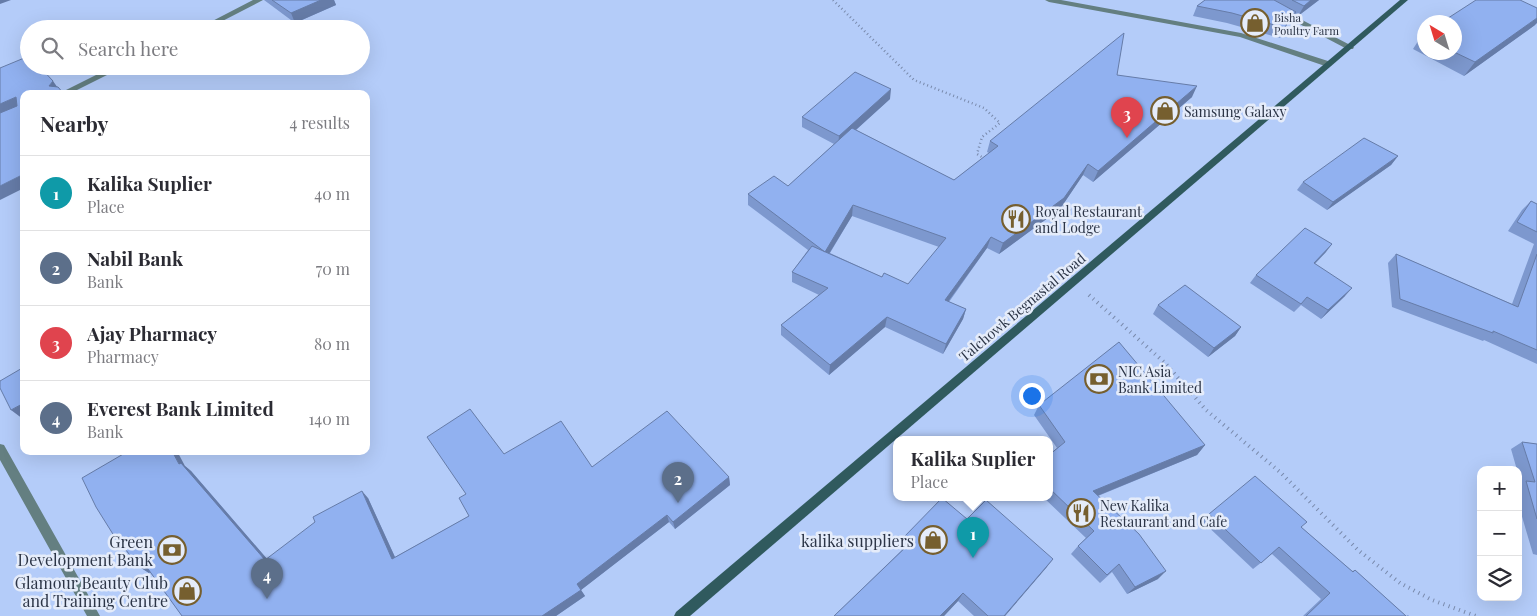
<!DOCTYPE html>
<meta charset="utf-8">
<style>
:root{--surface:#fff;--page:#f2f2f3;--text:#2b2b33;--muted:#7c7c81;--line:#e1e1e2;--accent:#765f2f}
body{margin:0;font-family:"Playfair Display",serif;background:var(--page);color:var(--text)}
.controls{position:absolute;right:15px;bottom:15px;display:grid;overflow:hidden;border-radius:10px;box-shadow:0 5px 20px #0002}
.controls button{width:45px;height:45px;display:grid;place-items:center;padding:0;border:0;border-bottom:1px solid var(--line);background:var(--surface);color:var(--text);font:25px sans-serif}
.compass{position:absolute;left:1417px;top:15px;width:45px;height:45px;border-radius:50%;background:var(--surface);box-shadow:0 5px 20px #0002;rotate:322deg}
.you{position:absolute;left:1031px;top:395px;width:18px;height:18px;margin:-12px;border:4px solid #fff;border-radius:50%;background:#1a73e8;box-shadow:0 0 0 8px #1a73e833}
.badge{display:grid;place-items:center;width:32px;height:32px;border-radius:50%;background:var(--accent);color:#fff;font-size:16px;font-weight:700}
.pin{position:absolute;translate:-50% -41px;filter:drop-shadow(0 1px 2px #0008)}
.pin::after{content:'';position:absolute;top:26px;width:18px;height:15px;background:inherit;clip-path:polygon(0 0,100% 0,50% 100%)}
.popup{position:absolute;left:893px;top:436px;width:160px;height:65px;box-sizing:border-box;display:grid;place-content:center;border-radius:10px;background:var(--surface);filter:drop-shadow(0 1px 4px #0005);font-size:16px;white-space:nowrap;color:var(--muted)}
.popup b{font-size:19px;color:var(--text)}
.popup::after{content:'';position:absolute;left:50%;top:100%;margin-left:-10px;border:10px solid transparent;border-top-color:var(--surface)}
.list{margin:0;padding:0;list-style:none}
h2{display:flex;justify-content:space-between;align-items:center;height:65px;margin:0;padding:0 20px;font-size:21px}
h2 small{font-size:16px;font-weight:400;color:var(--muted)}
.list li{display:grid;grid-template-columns:32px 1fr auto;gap:15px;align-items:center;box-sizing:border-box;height:75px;padding:0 20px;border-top:1px solid var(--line)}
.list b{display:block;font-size:19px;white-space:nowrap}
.list p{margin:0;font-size:16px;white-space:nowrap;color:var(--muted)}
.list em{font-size:16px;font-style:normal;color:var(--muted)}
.icon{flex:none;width:28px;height:28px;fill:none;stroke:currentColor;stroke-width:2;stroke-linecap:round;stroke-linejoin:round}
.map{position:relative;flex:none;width:1537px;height:616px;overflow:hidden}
.search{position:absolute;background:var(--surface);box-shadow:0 5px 20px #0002;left:20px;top:20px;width:350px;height:55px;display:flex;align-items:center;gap:12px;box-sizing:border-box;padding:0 18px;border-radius:28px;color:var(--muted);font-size:19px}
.panel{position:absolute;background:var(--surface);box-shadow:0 5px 20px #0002;left:20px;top:90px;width:350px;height:365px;border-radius:10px}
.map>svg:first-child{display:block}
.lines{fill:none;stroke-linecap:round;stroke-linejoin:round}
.path-far1{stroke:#798aac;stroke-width:2.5;stroke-dasharray:1 3;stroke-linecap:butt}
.path{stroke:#798aac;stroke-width:4;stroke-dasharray:1 4.5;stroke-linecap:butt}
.street{fill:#647f81;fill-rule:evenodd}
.secondary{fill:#305a5e;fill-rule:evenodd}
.wall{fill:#7d98ce;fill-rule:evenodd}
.shaded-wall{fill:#667ca8}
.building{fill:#91b1f0;stroke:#667ca8}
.labels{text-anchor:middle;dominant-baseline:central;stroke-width:5;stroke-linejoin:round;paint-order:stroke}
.far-poi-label{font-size:11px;fill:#2c3547;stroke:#e5ecfa;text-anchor:start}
.poi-label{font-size:14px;fill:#2c3547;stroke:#e5ecfa;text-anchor:start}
.street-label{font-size:14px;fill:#2c3547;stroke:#e5ecfa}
.near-poi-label{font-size:16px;fill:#2c3547;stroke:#e5ecfa;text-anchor:end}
</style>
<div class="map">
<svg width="1537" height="616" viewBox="0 0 1537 616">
<rect width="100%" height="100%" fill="#b4ccf9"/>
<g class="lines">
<!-- path-far1 -->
<path class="path-far1" d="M833,0l81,80 70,28 16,15 -18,14 -5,17 8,5
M1060,203l39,28"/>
<!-- path -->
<path class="path" d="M1089,295l76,68 41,47 74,62 78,78 42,33 32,17 44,16"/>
<!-- street -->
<path class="street" d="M253,0h10l-56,29h-10z
M1045,0h16l180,33 90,29 1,2 -1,2h-6l-85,-29 -191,-35z
M1254,0h10l90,47 -1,2h-6z
M114,66h11l-56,28h-11z
M0,444l4,1 96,171h-13l-87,-156z"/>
<!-- secondary -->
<path class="secondary" d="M1400,0h8l-718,616h-16l2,-4z"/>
</g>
<!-- wall -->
<path class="wall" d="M264,0h70l2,5 -41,18z
M1205,0h114l-21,16 -3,-2 -5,7 -3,3 -7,14 -53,-15 -34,-7 4,-10z
M1454,22l81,3 -71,51 -51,-27 9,-14 2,-1v18h30z
M1117,75l75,22 -99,85 -10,-7 -23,34 -61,45 -12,-6 -38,54 17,7 -3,10 -20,35 -58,-27 -56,48 -48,-40v-10l38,-30 -27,-13v-10l16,-22 -60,-45v-11l40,-8 46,-42 -32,-17v-10l88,-18 -34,31 98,50 35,-27 -2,-1 3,-11zM852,216l87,31 -31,37 -26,-7 -52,-24z
M1398,156l-7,9 -64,45 -30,-20 6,-8z
M1531,201l6,3v160l-53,-24 -1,1 -91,-34 -4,-44 8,-9 116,50 22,-60 -26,-13 14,-21z
M1326,252l-11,12 30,32 -24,23 -20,-14 -7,7 -44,-29 6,-8z
M1158,305l83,22 -6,9 -27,21 -55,-43z
M1039,405l166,40 -8,10 -99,41 60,83 -31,15 -15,-22 -12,11 -29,-29 7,-8 8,-8 -43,-41h6v-42l8,-7 -23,-33z
M1522,442l15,2v111l-4,-1 -15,-51v-18l3,-2 -3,-10v-3h-1l-6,-21z
M125,453l60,13 6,5 76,88 101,-61 27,59 74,-41 -3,-22 38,-40 88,13 137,10 1,8 -55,44 -6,-7 -88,68 4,6 -29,20h-374l-32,-44 -1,1 -11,-7 -19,-24 -3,-3z
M1209,514l92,13 51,44 3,-1 51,46 2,-1 1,1h-106l18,-17 -49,-45 -19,15 -51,-48z
M967,519l86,40 -7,9 -41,48h-31l-16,-15 -14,15h-110l68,-66 -2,-2 3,-10z"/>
<!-- shaded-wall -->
<path class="shaded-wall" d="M0,0h11l-11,4z
M321,0h13l2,5 -41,18 -4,-10z
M1311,0h8l-21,16 6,-10z
M1296,12l-6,9 -6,5 6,-10z
M1537,18v5l-2,2 -71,51 11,-14z
M53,81l7,10 -11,-5z
M1197,86l-5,11 -99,85 5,-11z
M891,89l-1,10 -52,47 1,-10z
M16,97l8,8 -24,12v-13z
M1398,156l-7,9 -64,45 6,-8z
M1088,164l-5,11 -23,34 -61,45 4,-11z
M24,174v14l-24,12v-14z
M853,205l-1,11 -28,46 1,-10z
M991,237l-4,11 -45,62 3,-10z
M1332,244l-6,8 -19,19 7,-8z
M1352,288l-7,8 -24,23 7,-9z
M966,309l-3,10 -20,35 3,-10z
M887,317l-2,10 -56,48 1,-10z
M1241,327l-6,9 -27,21 6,-9z
M24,403v15l-1,1 -12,-9z
M1205,445l-8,10 -110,45 6,-9z
M172,451h5l8,15 6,5 83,96 -9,-7 -86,-96z
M729,477l1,8 -55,44 -2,-7z
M362,491l6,7 31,68 -7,-7z
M667,515l2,7 -88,68 4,6 -29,20h-14l35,-32z
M1053,559l-7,9 -41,48h-1z
M143,562l11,7 -5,4 -11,-7z
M1166,571l-8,8 -31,15 8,-7z
M963,593l-5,8 -14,15h-4z"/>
<!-- building -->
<path class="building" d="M272,0h49l-30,13z
M1205,0h69l22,12 -6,4 -5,12 -53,-15 -35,-7z
M1292,0h19l-7,6z
M1476,0h44l17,8v10l-62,44 -21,-10v-30h-12z
M1124,33l-7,42 80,11 -99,85 -10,-7 -24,34 -61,45 -12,-6 -46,63 21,9 -20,35 -59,-27 -57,48 -49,-40 47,-37 -36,-16 20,-26 70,31 2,-4 24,11 38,-46 -93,-33 -28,47 -77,-58 26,-18 14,10 64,-58 102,52 44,-34 -8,-5z
M29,56v10h10l14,15 -4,5 9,1 6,7h-40v80l-24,12v-73l17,-7 -1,-9 -16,7v-36z
M855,72l36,17 -52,47 -37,-19z
M1364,138l34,18 -65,46 -30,-20z
M1531,201l6,3v28l-20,-10z
M1305,228l27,16 -18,19 38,25 -24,22 -21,-13 -6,7 -45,-29z
M1396,254l122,53 19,-53v96l-44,-19v2l-93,-34z
M1185,285l56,42 -27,21 -56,-43z
M1119,342l86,103 -112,46 46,43 27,37 -31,16 -16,-23 -12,11 -29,-29 16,-15 -45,-43v-33l16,-13 -26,-37z
M24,367v36l-13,7 -11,-22v-7z
M470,409l34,45 57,-33 31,46 75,-56 62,66 -56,45 -6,-7 -90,69 4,6 -39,26h-360l-39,-54 -5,4 -21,-28 -1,1 -20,-32 -14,-29 43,-25 -1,-2h48l7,13 2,-1 84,97 50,-38 -2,-5 49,-26 30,68 77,-43 -10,-18 7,-4 -39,-57z
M1522,442l15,2v75l-11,-38 9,1z
M1255,476l52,46 -6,5 52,45 2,-2 51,46h-100l24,-23 -51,-46 -18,16 -52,-49z
M942,498l25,21 19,-19 67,59 -49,57h-16l-25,-23 -23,23h-106l75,-72 -6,-6z"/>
<!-- icons -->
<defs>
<symbol id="shop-ring" viewBox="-11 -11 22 22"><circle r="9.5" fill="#e5ecfa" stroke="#765f2f" stroke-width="1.5"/><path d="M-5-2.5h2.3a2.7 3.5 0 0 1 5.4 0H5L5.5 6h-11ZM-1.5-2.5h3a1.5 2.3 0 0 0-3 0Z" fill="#765f2f"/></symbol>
<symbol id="restaurant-ring" viewBox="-11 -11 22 22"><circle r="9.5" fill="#e5ecfa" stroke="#765f2f" stroke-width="1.5"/><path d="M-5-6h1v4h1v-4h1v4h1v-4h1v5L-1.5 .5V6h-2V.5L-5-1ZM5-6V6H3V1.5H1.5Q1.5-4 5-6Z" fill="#765f2f"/></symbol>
<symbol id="bank-ring" viewBox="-11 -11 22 22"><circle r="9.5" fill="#e5ecfa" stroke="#765f2f" stroke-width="1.5"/><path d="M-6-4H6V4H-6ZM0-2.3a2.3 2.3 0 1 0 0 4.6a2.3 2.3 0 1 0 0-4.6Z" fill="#765f2f"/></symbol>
</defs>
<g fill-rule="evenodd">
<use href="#shop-ring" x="1239" y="7" width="32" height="32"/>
<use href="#shop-ring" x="1149" y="95" width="32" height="32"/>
<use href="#restaurant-ring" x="1000" y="203" width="32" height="32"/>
<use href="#bank-ring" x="1083" y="363" width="32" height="32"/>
<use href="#restaurant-ring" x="1065" y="497" width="32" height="32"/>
<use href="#shop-ring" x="917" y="524" width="32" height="32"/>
<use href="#bank-ring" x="156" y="534" width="32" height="32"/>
<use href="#shop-ring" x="171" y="575" width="32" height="32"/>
</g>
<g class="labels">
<!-- far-poi labels -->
<g class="far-poi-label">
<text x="1274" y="17">Bisha<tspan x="1274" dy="13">Poultry Farm</tspan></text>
</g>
<!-- poi labels -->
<g class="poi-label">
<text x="1184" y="111">Samsung Galaxy</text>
<text x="1035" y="211">Royal Restaurant<tspan x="1035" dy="16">and Lodge</tspan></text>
<text x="1118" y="371">NIC Asia<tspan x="1118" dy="16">Bank Limited</tspan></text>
<text x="1100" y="505">New Kalika<tspan x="1100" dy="16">Restaurant and Cafe</tspan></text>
</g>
<!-- street labels -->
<g class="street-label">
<text transform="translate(1022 307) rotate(-40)">Talchowk Begnastal Road</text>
</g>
<!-- near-poi labels -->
<g class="near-poi-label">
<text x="914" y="540">kalika suppliers</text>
<text x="153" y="541">Green<tspan x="153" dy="18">Development Bank</tspan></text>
<text x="168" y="582">Glamour Beauty Club<tspan x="168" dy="18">and Training Centre</tspan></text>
</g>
</g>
</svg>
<div class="controls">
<button>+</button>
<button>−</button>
<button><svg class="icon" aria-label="layers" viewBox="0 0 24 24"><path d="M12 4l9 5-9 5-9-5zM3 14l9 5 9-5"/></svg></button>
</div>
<svg class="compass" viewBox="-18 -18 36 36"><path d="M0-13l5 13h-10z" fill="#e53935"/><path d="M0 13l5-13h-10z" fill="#7c7c81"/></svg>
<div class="you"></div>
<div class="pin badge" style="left:973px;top:558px;background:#0f9aa8">1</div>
<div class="popup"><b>Kalika Suplier</b>Place</div>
<div class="pin badge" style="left:678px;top:503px;background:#5c6f8a">2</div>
<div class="pin badge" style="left:1127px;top:138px;background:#e0444e">3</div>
<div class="pin badge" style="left:267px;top:599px;background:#5c6f8a">4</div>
<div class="search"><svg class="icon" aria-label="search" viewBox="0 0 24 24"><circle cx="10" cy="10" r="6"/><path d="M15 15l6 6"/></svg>Search here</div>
<section class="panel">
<h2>Nearby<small>4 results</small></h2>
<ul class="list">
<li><span class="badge" style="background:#0f9aa8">1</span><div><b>Kalika Suplier</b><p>Place</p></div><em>40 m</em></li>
<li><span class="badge" style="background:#5c6f8a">2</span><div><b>Nabil Bank</b><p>Bank</p></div><em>70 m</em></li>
<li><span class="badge" style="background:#e0444e">3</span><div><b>Ajay Pharmacy</b><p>Pharmacy</p></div><em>80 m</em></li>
<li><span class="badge" style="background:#5c6f8a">4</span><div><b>Everest Bank Limited</b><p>Bank</p></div><em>140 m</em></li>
</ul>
</section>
</div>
